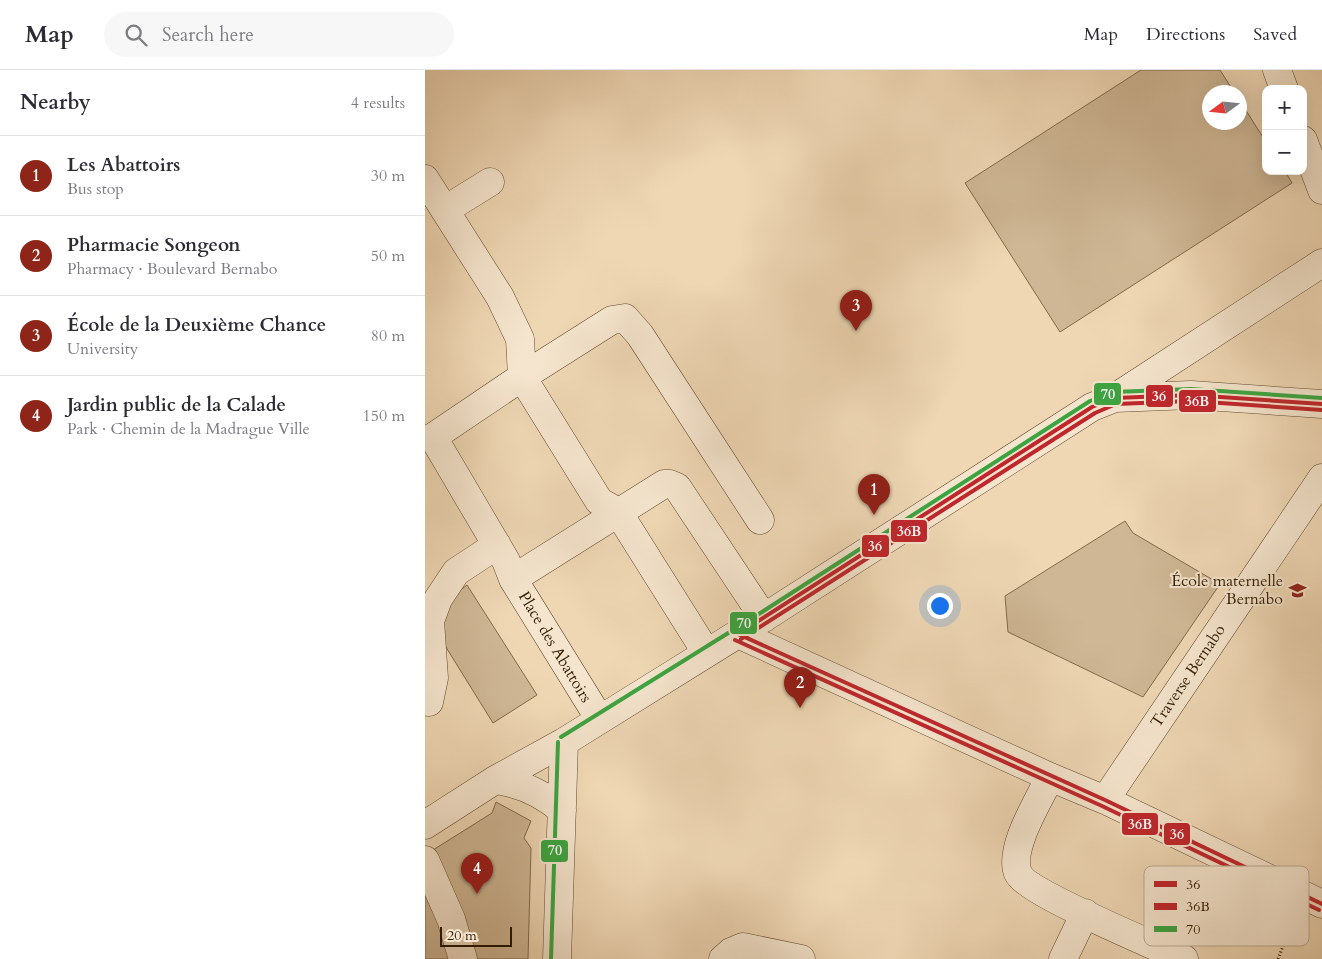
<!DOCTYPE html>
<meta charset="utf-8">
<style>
:root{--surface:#fff;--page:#f7f7f7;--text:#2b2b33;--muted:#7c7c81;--line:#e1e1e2;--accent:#8f2418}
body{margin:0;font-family:Cardo,serif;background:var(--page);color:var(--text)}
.controls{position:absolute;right:15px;top:15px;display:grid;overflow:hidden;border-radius:10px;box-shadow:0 5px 20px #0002}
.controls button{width:45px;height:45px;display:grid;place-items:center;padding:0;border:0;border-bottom:1px solid var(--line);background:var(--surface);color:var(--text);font:25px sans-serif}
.compass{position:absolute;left:777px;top:15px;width:45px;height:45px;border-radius:50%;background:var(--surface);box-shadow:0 5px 20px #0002;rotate:255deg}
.scale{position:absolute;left:15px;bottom:12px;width:72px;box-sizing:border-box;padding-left:5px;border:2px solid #331c00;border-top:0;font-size:14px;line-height:18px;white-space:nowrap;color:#331c00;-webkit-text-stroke:4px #f5e5ce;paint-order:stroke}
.you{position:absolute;left:514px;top:535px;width:18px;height:18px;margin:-12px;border:4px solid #fff;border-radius:50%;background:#1a73e8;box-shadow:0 0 0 8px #1a73e833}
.badge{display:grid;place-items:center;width:32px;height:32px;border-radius:50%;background:var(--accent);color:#fff;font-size:16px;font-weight:700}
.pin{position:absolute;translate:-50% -41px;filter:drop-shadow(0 1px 2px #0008)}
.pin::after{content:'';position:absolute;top:26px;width:18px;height:15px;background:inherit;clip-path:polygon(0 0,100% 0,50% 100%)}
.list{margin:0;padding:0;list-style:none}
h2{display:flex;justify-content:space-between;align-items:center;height:65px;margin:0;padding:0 20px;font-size:21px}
h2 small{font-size:16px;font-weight:400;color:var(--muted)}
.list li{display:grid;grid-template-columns:32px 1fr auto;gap:15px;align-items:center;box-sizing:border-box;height:80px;padding:0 20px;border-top:1px solid var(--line)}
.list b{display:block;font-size:19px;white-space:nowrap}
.list p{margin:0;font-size:16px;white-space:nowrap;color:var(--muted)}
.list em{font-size:16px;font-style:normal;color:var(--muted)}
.icon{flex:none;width:28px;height:28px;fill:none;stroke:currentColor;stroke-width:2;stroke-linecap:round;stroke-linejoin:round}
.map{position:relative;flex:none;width:897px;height:889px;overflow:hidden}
header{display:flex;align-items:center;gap:30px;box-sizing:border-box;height:70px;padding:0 25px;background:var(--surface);border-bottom:1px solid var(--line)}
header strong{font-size:24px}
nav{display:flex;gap:28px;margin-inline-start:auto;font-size:18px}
.search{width:350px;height:45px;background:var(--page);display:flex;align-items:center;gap:12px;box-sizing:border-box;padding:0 18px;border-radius:28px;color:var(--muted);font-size:19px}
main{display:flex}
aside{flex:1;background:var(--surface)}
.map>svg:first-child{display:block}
.green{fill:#cfb795;stroke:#816a4a}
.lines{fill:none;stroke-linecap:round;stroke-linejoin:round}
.minor-casing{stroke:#624b2d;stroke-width:29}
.path{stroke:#331c00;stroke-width:3;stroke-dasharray:1 2.5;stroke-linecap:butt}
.minor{stroke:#f5e5ce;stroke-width:28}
.bus-1-casing{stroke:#f5e5ce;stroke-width:8}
.bus-2-casing{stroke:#f5e5ce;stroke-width:8}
.bus-3-casing{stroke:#f5e5ce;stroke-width:8}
.bus-1{stroke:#c0262c;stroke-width:4}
.bus-2{stroke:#c0262c;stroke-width:4}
.bus-3{stroke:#3ca541;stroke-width:4}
.labels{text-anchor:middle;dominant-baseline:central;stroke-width:4;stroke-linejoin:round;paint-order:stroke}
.poi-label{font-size:16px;fill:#331c00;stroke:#f5e5ce;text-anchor:end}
.street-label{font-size:16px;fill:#331c00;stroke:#f5e5ce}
.key{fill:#f5e5ce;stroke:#bba990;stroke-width:1}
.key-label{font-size:14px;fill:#331c00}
.line-badge{stroke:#f5e5ce;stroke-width:2}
.badge-label{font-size:14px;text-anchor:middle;font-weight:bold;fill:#fff}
</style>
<header>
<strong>Map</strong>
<div class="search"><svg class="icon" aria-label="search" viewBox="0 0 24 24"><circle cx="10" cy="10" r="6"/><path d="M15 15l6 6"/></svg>Search here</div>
<nav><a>Map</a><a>Directions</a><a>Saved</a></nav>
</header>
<main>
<aside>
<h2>Nearby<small>4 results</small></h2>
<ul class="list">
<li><span class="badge">1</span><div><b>Les Abattoirs</b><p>Bus stop</p></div><em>30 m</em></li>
<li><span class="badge">2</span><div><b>Pharmacie Songeon</b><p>Pharmacy · Boulevard Bernabo</p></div><em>50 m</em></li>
<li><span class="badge">3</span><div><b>École de la Deuxième Chance</b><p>University</p></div><em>80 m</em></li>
<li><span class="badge">4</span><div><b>Jardin public de la Calade</b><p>Park · Chemin de la Madrague Ville</p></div><em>150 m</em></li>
</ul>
</aside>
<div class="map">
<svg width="897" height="889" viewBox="0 0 897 889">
<rect width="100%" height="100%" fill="#efd7b4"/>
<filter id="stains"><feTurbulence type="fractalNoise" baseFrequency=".004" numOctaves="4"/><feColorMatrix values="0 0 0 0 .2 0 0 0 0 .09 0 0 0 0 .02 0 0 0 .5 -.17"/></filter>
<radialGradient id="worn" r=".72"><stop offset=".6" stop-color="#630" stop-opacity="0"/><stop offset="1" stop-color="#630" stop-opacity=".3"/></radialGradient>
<!-- green -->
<path class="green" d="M716,0h79l14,22h-25v30h30l1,-21 26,41v29h19l7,12 -232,149 -95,-149z
M700,451l8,12 87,51 -77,113 -135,-65 -3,-36z
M42,515l70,110 -44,28 -49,-79 -3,-23 9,-23z
M71,732l35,19 -7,17 7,10 -3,111h-103v-104l67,-42z"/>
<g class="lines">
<defs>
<path id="minor" d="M852,0l7,19
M878,70l19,50
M0,109l75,118 20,42 2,38 90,-57 13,-2 15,17 120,185
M20,140l45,-28
M691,327l206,-134
M88,509l151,-95h6l7,3 87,131
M313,564l312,143 55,23 217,104
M4,632l5,-24 -4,-57 8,-22 18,-27 41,-27
M174,648l-86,-139 -7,-18 -73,-124 89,-60 77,124 19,11 88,140
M625,707c-11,23 -42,72 -32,96 8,19 140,74 166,86
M70,710c26,3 47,13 67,30
M680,730l217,-322
M0,755l70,-45 69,-38 201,-125 327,-210 23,-9 76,-3 131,9
M0,790l26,59 12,40
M132,889l7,-217
M298,889l8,-7 12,-5 58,12
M638,889l22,-46"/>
</defs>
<!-- minor casing -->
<use href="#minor" class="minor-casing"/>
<!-- path -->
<path class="path" d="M853,889l16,-41"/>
<!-- minor -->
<use href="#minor" class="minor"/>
<defs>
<path id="bus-1" d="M313,564l354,-227 23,-9 76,-3 131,9
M313,564l367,166 217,104"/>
<path id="bus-2" d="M316,569l354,-226 21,-9 75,-3 131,9
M310,570l367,166 217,104"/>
<path id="bus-3" d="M136,667l201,-125 328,-211 24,-9 77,-3 131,9
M126,889l7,-217"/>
</defs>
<!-- bus-1 casing -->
<use href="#bus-1" class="bus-1-casing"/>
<!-- bus-2 casing -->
<use href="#bus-2" class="bus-2-casing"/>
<!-- bus-3 casing -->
<use href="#bus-3" class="bus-3-casing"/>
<!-- bus-1 -->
<use href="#bus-1" class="bus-1"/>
<!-- bus-2 -->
<use href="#bus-2" class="bus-2"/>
<!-- bus-3 -->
<use href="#bus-3" class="bus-3"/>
</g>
<!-- icons -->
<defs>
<symbol id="school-bare" viewBox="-9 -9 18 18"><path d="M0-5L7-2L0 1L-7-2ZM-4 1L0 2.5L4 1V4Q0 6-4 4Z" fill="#8f2418" stroke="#f5e5ce" stroke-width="2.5" paint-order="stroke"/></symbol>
</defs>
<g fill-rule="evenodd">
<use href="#school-bare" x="860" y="508" width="25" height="25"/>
</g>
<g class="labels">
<!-- poi labels -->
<g class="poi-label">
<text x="858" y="511">École maternelle<tspan x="858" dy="18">Bernabo</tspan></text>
</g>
<!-- street labels -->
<g class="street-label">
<text transform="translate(130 577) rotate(59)">Place des Abattoirs</text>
<text transform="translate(763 606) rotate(-56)">Traverse Bernabo</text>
</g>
</g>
<!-- legend -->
<rect x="719" y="796" width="165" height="80" rx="8" class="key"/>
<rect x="729" y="811" width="23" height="6" fill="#c0262c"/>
<rect x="729" y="833" width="23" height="7" fill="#c0262c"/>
<rect x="729" y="856" width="23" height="6" fill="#3ca541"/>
<g class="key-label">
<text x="761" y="819">36</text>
<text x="761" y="841">36B</text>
<text x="761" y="864">70</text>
</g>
<g class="line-badge">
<rect x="668" y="312" width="29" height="24" rx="5" fill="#3ca541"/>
<rect x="720" y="314" width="29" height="24" rx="5" fill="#c0262c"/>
<rect x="753" y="319" width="39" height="24" rx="5" fill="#c0262c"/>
<rect x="465" y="449" width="38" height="24" rx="5" fill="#c0262c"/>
<rect x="436" y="464" width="29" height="24" rx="5" fill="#c0262c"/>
<rect x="304" y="541" width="29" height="24" rx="5" fill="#3ca541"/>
<rect x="696" y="742" width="38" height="24" rx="5" fill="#c0262c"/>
<rect x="738" y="752" width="28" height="24" rx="5" fill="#c0262c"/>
<rect x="115" y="769" width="29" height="24" rx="5" fill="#3ca541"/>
</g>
<g class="badge-label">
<text x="683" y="329">70</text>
<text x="734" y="331">36</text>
<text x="772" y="336">36B</text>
<text x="484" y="466">36B</text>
<text x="450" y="481">36</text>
<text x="319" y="558">70</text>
<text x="715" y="759">36B</text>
<text x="752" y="769">36</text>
<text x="130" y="785">70</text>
</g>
<rect width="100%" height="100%" filter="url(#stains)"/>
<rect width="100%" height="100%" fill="url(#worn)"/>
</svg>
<div class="controls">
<button>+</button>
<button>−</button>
</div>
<svg class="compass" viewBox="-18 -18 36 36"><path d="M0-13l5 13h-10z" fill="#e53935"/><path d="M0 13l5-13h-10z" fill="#7c7c81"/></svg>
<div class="scale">20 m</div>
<div class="you"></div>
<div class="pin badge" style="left:449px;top:445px">1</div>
<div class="pin badge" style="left:375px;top:638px">2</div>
<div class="pin badge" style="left:431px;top:261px">3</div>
<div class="pin badge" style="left:52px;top:824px">4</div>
</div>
</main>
